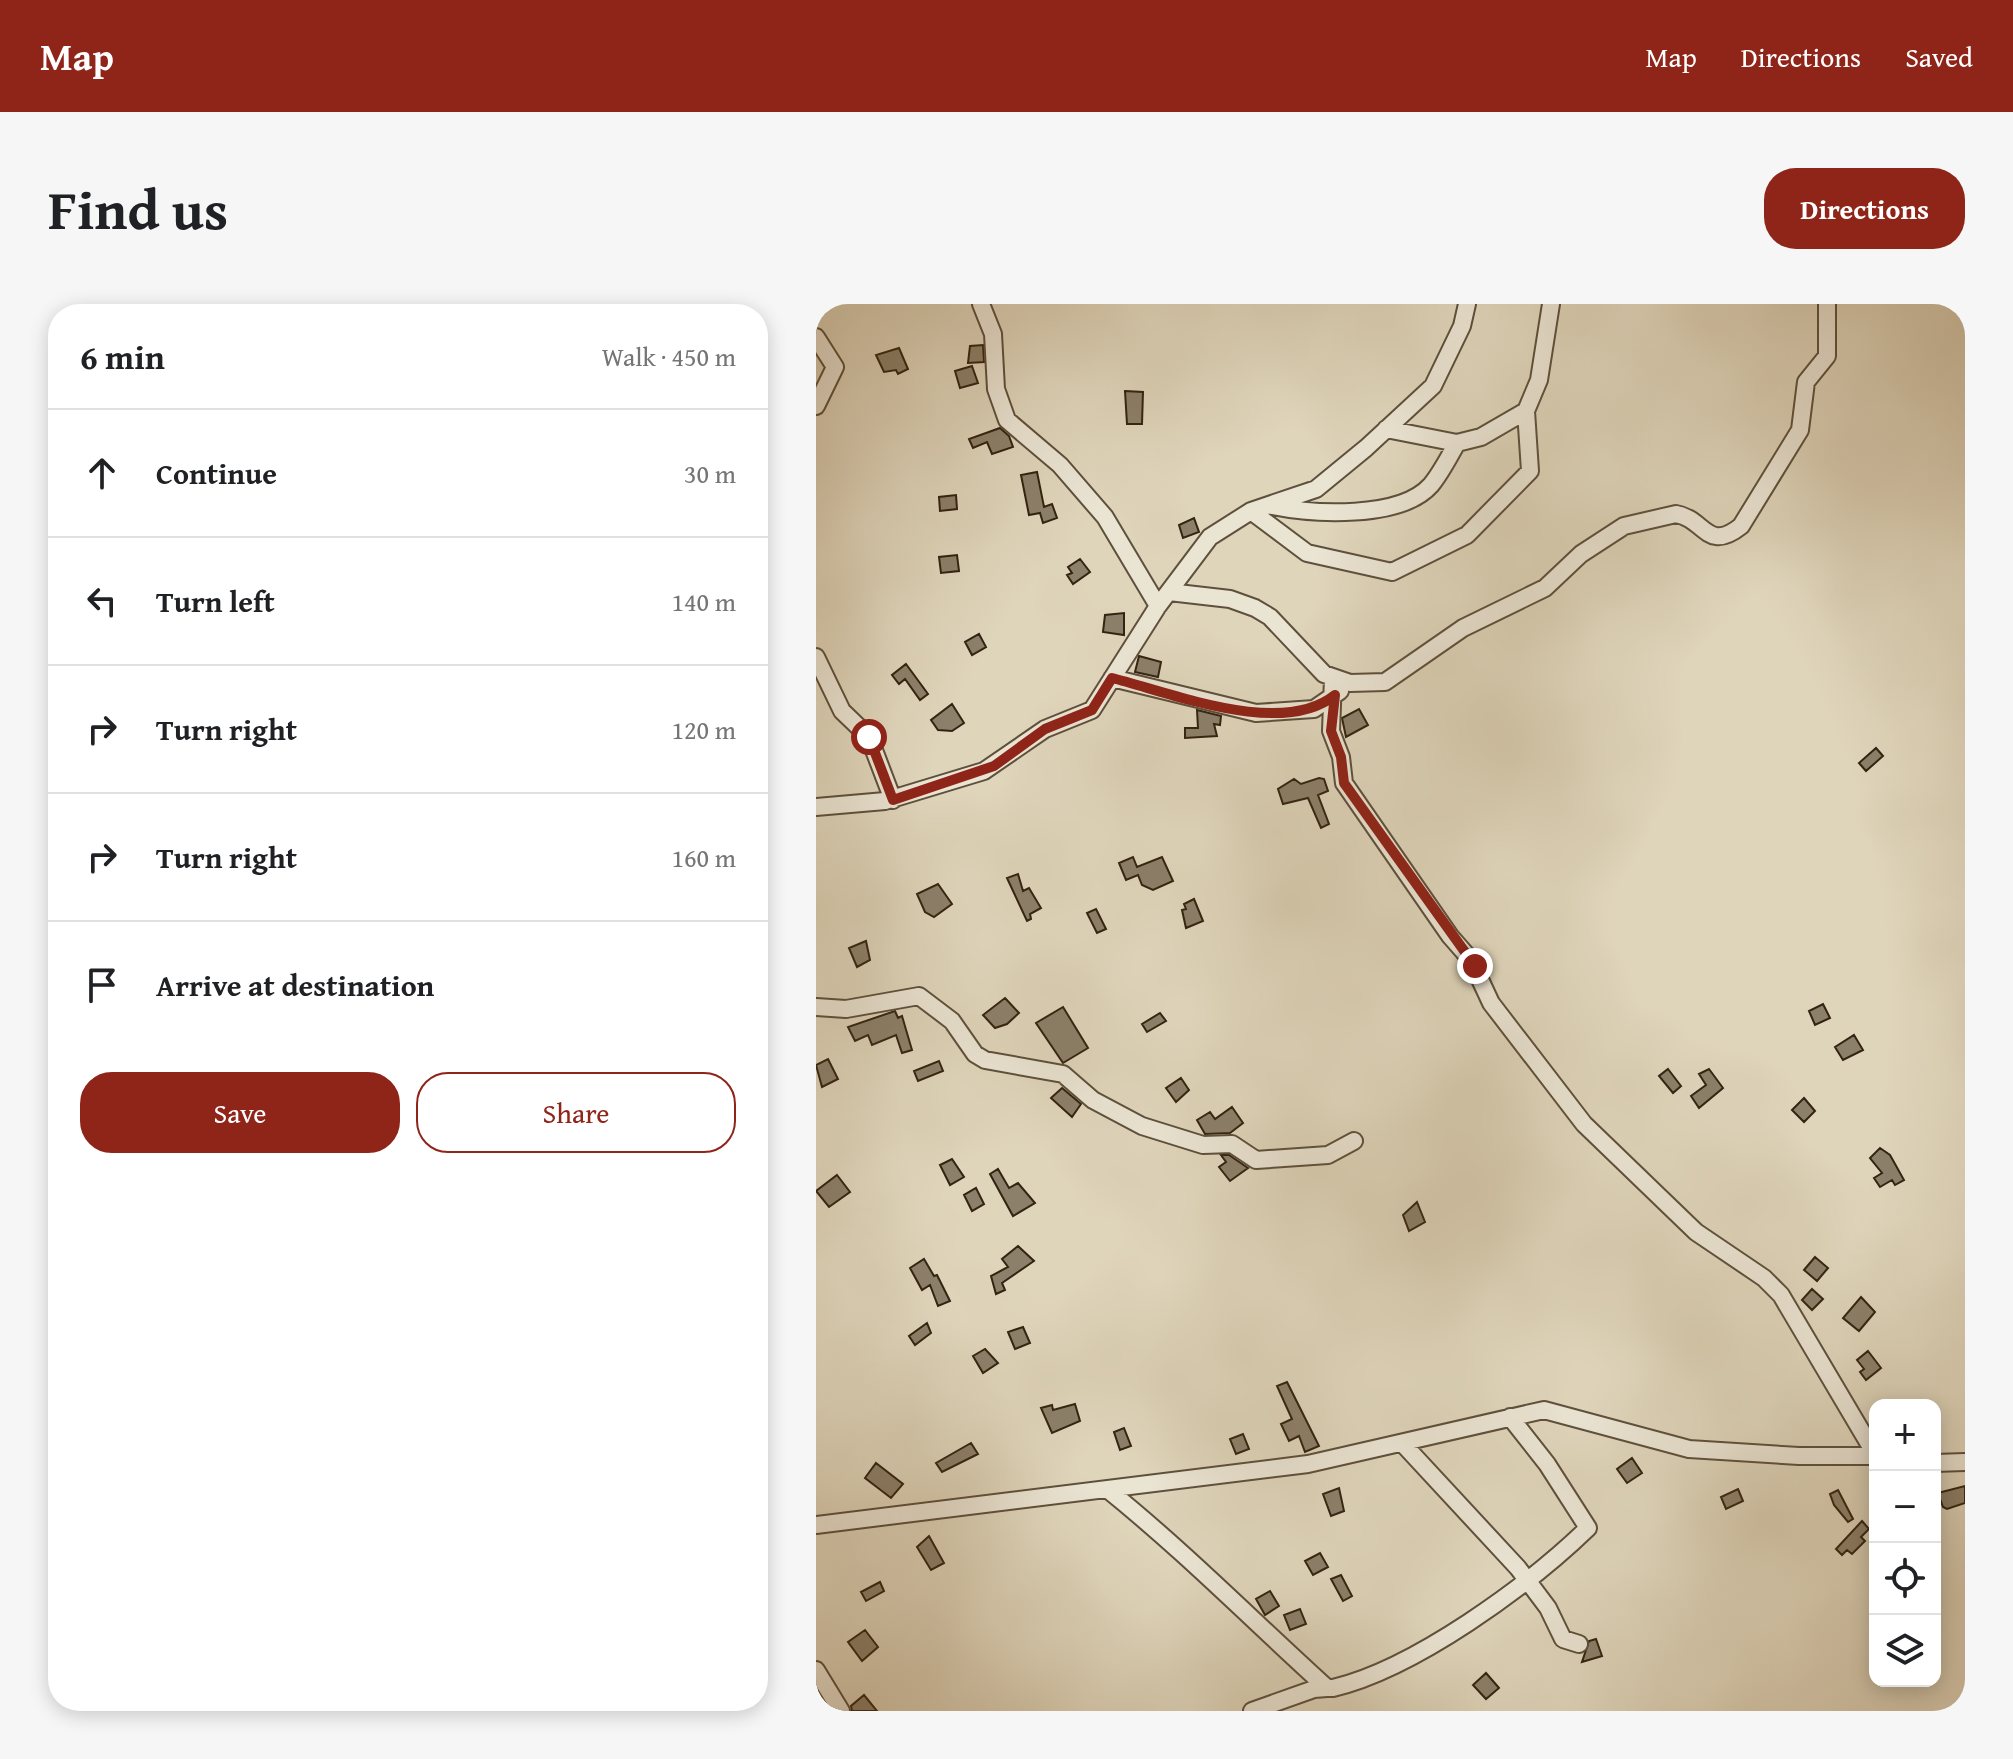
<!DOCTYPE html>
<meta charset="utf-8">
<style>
:root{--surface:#fff;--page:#f6f6f6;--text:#202124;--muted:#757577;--line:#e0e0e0;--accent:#8f2418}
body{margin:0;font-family:"Gentium Book Plus",serif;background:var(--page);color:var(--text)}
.controls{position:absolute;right:24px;bottom:24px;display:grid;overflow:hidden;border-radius:16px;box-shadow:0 4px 20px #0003}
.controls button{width:72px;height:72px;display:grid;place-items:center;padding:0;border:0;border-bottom:2px solid var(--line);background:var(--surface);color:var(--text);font:40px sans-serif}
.stop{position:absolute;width:24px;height:24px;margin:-18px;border:6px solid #8f2418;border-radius:50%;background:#fff}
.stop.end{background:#8f2418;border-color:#fff;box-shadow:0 2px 8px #0008}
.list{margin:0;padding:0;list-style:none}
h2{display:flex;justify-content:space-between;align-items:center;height:104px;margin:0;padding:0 32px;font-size:34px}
h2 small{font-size:26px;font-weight:400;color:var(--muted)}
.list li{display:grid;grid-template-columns:52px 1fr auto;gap:24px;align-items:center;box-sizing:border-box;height:128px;padding:0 32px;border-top:2px solid var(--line)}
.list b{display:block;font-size:30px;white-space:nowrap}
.list em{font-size:26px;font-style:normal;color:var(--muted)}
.actions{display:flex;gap:16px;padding:24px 32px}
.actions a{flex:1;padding:18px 0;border:2px solid var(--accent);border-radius:32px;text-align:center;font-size:28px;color:var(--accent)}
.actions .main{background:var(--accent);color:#fff}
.icon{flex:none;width:44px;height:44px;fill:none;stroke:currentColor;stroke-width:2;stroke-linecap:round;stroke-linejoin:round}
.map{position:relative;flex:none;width:1149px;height:1407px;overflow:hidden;border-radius:32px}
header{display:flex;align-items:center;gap:48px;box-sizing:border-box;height:112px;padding:0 40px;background:var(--accent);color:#fff}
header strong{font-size:38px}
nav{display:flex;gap:44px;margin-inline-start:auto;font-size:28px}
.intro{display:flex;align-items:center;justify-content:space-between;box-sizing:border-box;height:192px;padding:0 48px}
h1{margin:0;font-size:56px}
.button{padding:20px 36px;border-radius:32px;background:var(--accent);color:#fff;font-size:28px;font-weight:700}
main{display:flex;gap:48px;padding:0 48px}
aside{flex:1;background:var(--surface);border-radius:32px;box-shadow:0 4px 20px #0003}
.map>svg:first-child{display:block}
.building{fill:#8c806a;stroke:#332312;stroke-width:2}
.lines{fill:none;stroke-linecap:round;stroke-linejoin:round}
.minor-casing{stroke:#5e503c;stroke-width:20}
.minor{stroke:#eae4d3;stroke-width:16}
.route{stroke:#8f2418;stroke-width:10}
</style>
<header>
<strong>Map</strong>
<nav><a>Map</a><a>Directions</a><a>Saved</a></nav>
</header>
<div class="intro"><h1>Find us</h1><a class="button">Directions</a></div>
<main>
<aside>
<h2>6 min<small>Walk · 450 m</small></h2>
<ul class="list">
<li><svg class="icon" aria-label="ahead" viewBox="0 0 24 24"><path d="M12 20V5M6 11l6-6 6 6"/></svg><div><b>Continue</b></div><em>30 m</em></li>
<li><svg class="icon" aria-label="left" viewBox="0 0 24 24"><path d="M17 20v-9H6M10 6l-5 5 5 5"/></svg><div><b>Turn left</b></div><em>140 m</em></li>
<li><svg class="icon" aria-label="right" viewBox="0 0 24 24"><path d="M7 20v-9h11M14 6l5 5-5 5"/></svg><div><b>Turn right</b></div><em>120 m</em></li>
<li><svg class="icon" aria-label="right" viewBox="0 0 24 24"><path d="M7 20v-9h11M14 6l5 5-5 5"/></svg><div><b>Turn right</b></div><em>160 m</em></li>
<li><svg class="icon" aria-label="arrive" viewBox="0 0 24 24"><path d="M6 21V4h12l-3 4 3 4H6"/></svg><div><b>Arrive at destination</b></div></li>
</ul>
<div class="actions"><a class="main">Save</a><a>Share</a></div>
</aside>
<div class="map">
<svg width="1149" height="1407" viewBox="0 0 1149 1407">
<rect width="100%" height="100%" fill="#dfd5bb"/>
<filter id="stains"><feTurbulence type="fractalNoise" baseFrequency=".0025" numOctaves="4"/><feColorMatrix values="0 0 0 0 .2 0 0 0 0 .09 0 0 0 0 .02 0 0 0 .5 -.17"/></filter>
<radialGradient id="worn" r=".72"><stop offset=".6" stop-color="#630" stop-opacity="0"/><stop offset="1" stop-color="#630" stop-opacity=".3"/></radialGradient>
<!-- building -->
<path class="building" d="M167,41l1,17 -16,1 2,-17z
M83,44l9,21 -10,5 -2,-4 -12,2 -8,-17z
M156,62l6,17 -18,5 -5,-17z
M309,87l18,1 -1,32h-15z
M184,124l9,8 4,11 -21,7 -5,-12 -14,6 -4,-9z
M221,168l7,35 8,-3 5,14 -14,5 -3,-10 -11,2 -8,-40z
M140,191l1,14 -17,2 -1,-14z
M378,214l5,14 -16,6 -4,-13z
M141,251l2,16 -18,2 -2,-16z
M264,255l10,13 -17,12 -6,-9 5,-2 -4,-6z
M308,309v22l-21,-3 2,-17z
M163,330l7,13 -14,8 -7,-13z
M323,352l22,6 -3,15 -23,-5z
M90,360l22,30 -8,6 -15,-21 -6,5 -7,-9z
M136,400l12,19 -12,8 -14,-1 -7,-10z
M543,405l9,16 -22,12 -4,-19z
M381,406l24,6 -1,9 -6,-1 3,12 -32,2v-10h13z
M1060,444l7,8 -17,15 -7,-8z
M503,474l5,1 4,12 -10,4 11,29 -8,4 -13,-30 -25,6 -5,-15 16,-10 7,5z
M317,553l4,10 25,-10 11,24 -20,9 -11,-5 -4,-10 -12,5 -7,-17z
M202,570l5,17 6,-3 12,20 -11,6 1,5 -4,2 -20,-43z
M122,580l14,20 -18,13 -9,-5 -8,-18z
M378,595l9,22 -17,7 -4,-18 4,-1 -2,-5z
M280,605l10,20 -9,4 -10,-20z
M50,637l4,19 -13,7 -8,-19z
M189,694l14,15 -12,11 -12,4 -12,-13z
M1007,700l7,14 -15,7 -6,-14z
M247,703l25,41 -25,15 -27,-40z
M79,707l3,7 4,-2 10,34 -10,3 -6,-18 -24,10 -4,-10 -13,6 -7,-14z
M344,709l6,8 -19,11 -5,-8z
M1038,731l9,15 -20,10 -8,-13z
M12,755l10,20 -16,8 -6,-22z
M123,757l4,10 -25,10 -4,-10z
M852,765l13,17 -8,7 -14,-17z
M893,765l14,19 -24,20 -8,-12 15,-11 -7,-11z
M365,774l8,12 -13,12 -10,-14z
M246,784l19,16 -9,13 -21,-19z
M988,794l11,13 -11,11 -12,-12z
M416,803l11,16 -13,10 -25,1 -8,-14 13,-8 5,7z
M1064,844l10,7 14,25 -9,5 -3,-5 -12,7 -6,-9 8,-5 -12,-15z
M405,851h8l19,13 -18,13 -11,-14 7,-5z
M136,855l12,18 -14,8 -10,-20z
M182,865l11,19 9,-5 17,20 -22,13 -23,-42z
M21,871l13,17 -21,15 -13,-16z
M160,884l8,16 -12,7 -8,-16z
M601,898l8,20 -16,9 -6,-16z
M202,942l16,15 -32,22 3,7 -9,4 -5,-18 17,-9 -6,-8z
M999,953l13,11 -11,13 -13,-11z
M108,955l10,17 3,-1 13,26 -12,5 -8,-21 -8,5 -12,-22z
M996,985l11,10 -11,11 -10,-10z
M1045,993l14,15 -16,19 -16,-13z
M111,1019l4,10 -16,12 -6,-9z
M207,1023l7,16 -15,6 -7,-17z
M169,1045l13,14 -15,10 -10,-17z
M1052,1047l13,17 -15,12 -6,-8 4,-3 -7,-9z
M471,1078l32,64 -14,6 -6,-16 -10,5 -8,-17 11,-5 -15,-33z
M259,1100l5,17 -28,12 -11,-25 11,-3 1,5z
M308,1124l7,18 -11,4 -6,-18z
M427,1130l6,15 -13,5 -6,-15z
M155,1139l7,11 -36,18 -6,-9z
M816,1154l10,15 -15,10 -10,-14z
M60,1159l27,21 -12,14 -26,-20z
M1149,1182v17l-18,6 -4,-2 -5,-14z
M523,1184l5,23 -13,5 -8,-22z
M922,1185l5,12 -17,8 -5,-12z
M1022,1186l15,29 -5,3 -14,-17 -4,-11z
M1046,1217l7,8 -8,8 4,4 -13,13 -5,-4 -5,5 -6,-6z
M113,1232l15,27 -13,7 -14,-23z
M504,1249l8,14 -15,8 -8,-14z
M525,1271l11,21 -9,5 -12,-22z
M64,1278l4,9 -18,10 -5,-9z
M454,1287l9,15 -14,9 -9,-16z
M484,1305l6,15 -16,6 -6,-15z
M49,1326l13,17 -16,14 -14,-19z
M780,1335l6,17 -20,6 7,-21z
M670,1369l13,15 -13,11 -13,-14z
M48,1391l13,16h-25l-1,-5z"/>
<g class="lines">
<defs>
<path id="minor" d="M165,0l12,30 3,55 11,31 53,45 45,52 53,89
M0,33l19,30 -19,39
M570,125l71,14 24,-6 45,-26 13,-31 12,-76
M456,202c40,8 128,14 159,-21 10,-12 18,-28 26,-42
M435,207l56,42 85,19 75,-37 63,-64 -4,-60
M353,288l61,7 25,9 15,9 54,57 26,9 35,-1 78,-54 82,-40 36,-34 43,-28 52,-12c29,5 31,39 65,12l59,-96 6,-48 21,-26v-52
M0,353l26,54 27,26 24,63
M296,374l144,35 58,-4 26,-18
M517,374l-2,53 10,26 3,26 106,153 21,24 20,43 93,121 112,108 68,46 17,17 94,159
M0,503l69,-6 99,-30 61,-42 47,-19 66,-104 52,-69 41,-26 65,-22 50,-41 67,-62 29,-60 5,-22
M0,703l30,2 73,-13 33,25 23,33 10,6 78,14 30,26 49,26 61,19 29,-1 24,16 72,-5 26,-14
M588,1141l114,123 30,40 15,31 16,5
M1119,1159l30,-1
M291,1185c77,62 146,132 220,199h6c81,-19 195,-102 255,-160l-41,-64 -37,-47
M0,1221l492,-61 236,-54 145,39 110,7h76
M0,1366l25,41
M436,1407l62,-22 13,-1"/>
</defs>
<!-- minor casing -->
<use href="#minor" class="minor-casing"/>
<!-- minor -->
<use href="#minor" class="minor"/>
</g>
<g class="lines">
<!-- route -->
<path class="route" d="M53,433l24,63 101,-34 51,-37 47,-19 20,-32c60,15 170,60 223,17l-4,36 10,26 3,26 131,183"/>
</g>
<rect width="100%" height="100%" filter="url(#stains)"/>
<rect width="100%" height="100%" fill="url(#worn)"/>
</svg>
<div class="controls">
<button>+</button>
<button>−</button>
<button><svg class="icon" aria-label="locate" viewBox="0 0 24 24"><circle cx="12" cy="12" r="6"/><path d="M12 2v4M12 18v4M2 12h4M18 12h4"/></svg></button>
<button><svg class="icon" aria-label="layers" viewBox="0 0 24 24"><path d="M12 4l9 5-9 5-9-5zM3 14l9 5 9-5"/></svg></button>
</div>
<div class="stop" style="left:53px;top:433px"></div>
<div class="stop end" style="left:659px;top:662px"></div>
</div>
</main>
